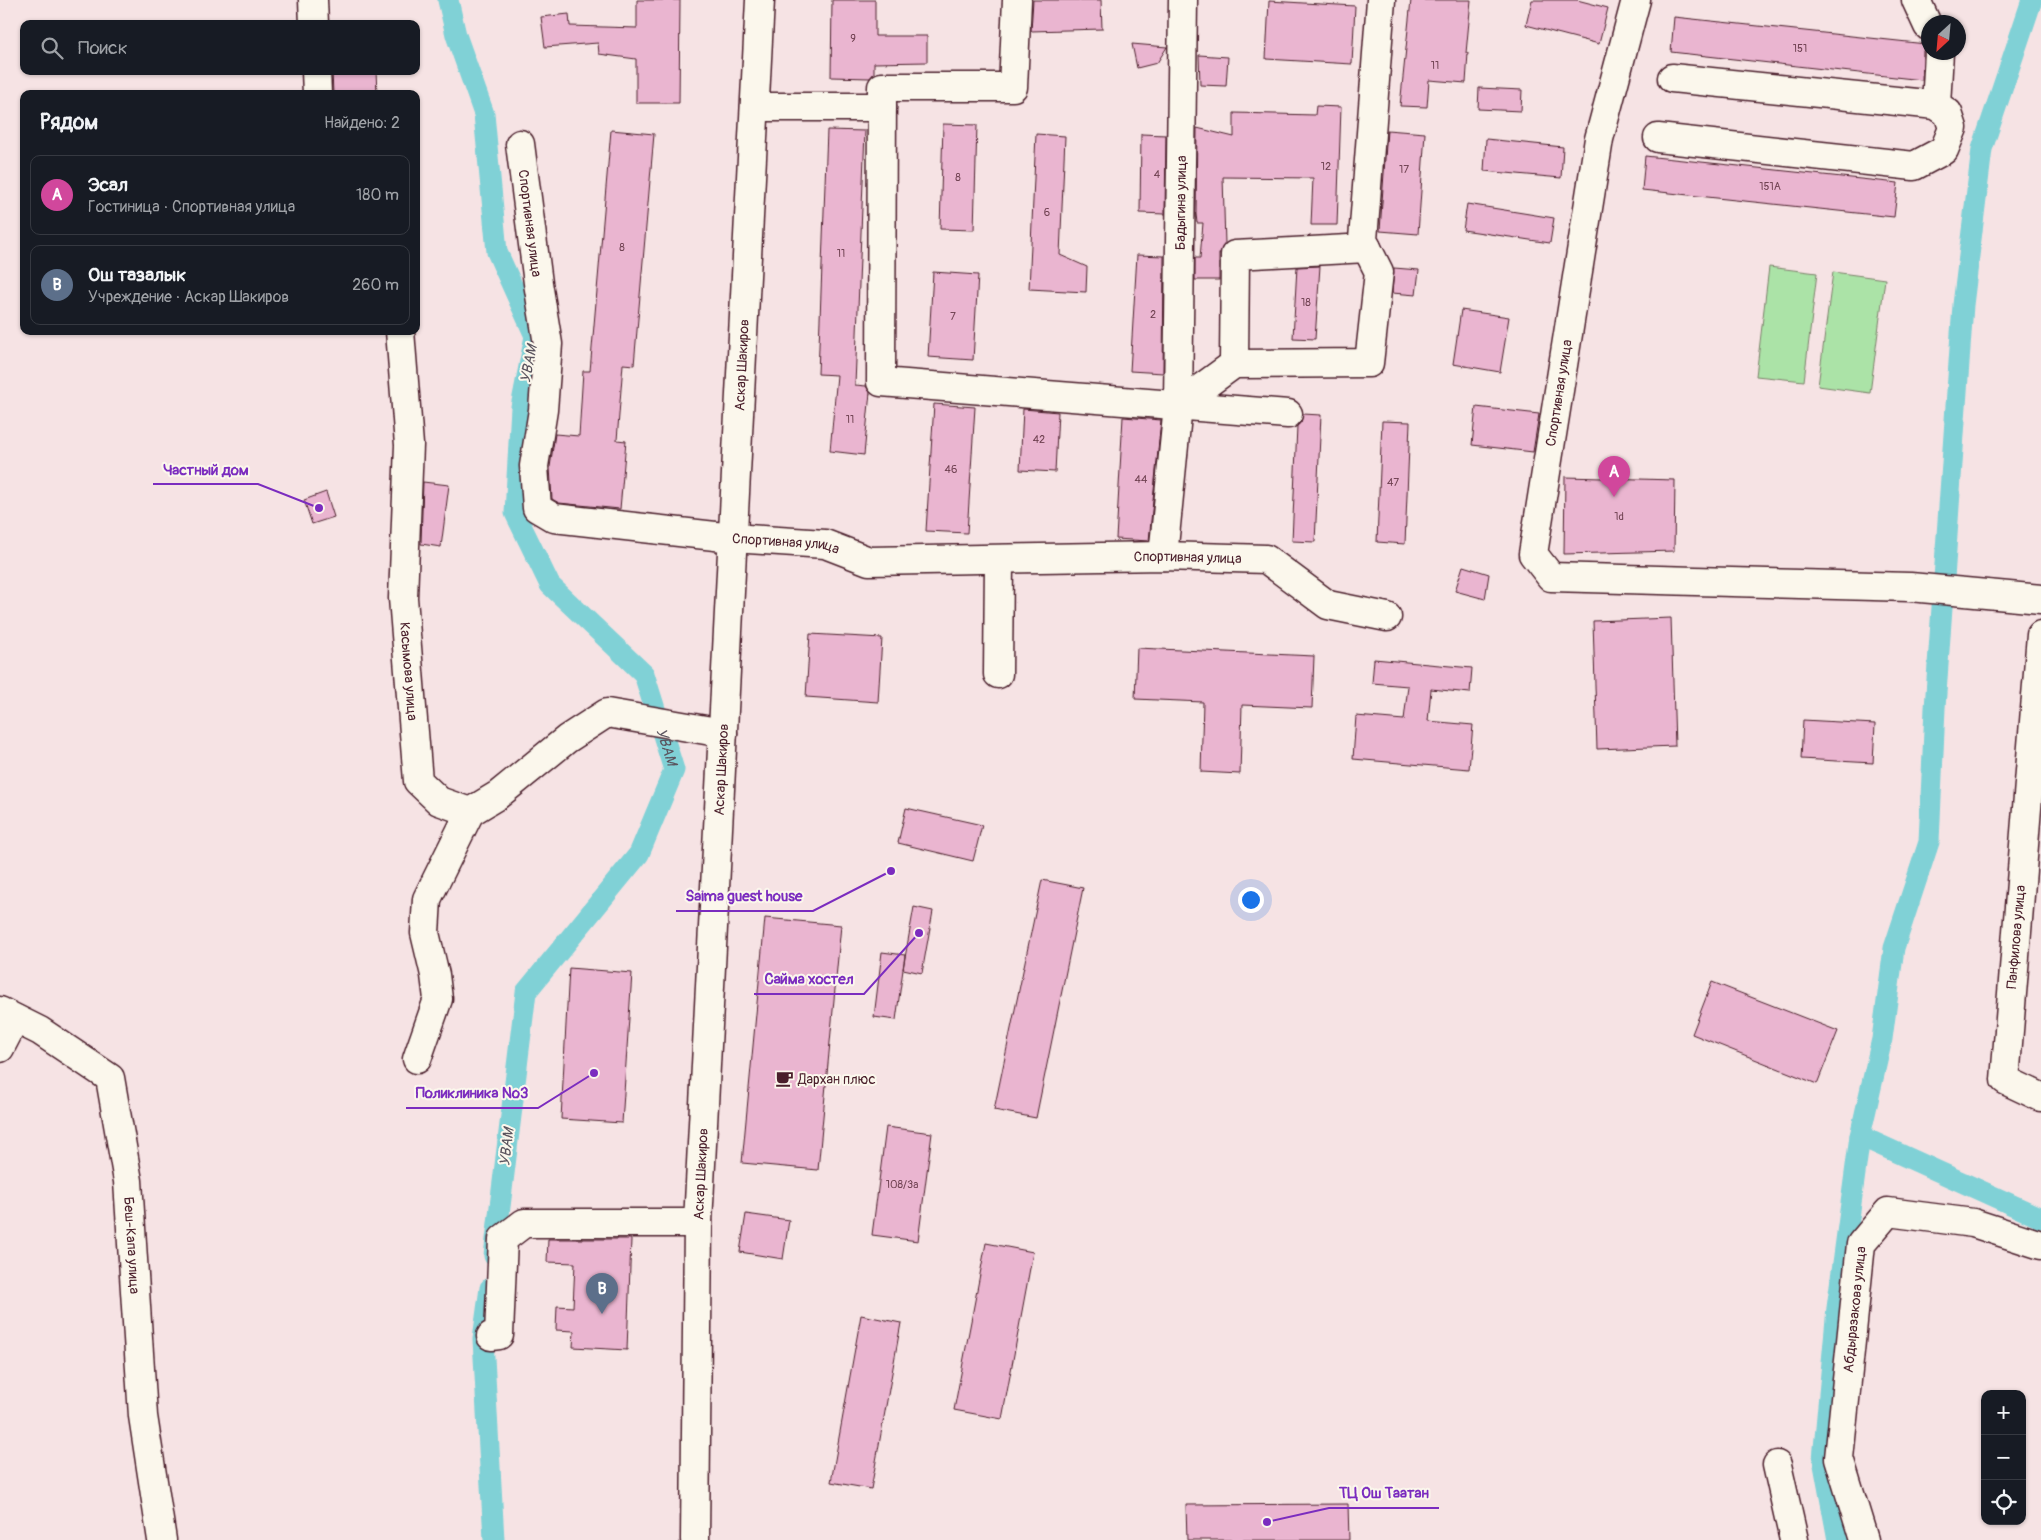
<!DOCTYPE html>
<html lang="ru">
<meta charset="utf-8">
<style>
:root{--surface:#171b24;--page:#20242c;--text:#f1f3f6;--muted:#9ea1a6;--line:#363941;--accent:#1a73e8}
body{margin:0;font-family:Pangolin,sans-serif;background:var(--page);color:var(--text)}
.controls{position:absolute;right:15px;bottom:15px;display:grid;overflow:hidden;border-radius:10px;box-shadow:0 1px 4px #0004}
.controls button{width:45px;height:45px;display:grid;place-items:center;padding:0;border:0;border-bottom:1px solid var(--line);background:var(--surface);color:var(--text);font:25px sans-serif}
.compass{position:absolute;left:1921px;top:15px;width:45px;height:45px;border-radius:50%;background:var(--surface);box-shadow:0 1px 4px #0004;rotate:206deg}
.you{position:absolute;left:1250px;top:899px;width:18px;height:18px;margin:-12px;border:4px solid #fff;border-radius:50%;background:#1a73e8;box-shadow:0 0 0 8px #1a73e833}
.badge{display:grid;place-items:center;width:32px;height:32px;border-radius:50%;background:var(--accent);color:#fff;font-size:16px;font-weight:700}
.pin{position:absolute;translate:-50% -41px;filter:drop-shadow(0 1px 2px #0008)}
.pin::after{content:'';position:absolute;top:26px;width:18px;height:15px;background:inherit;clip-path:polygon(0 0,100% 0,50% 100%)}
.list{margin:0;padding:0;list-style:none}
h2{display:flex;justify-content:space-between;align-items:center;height:65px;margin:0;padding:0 20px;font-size:21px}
h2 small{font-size:16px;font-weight:400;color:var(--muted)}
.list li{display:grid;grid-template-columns:32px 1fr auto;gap:15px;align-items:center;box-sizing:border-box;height:80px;margin:0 10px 10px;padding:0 10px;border:1px solid var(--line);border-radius:10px}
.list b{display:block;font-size:19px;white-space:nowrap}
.list p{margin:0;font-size:16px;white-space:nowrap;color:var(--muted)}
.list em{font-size:16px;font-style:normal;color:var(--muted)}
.icon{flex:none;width:28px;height:28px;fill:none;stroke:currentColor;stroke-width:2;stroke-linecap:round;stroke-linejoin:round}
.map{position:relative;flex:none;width:2041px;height:1540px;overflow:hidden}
.search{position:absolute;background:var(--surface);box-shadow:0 1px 4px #0004;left:20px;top:20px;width:400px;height:55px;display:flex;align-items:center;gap:12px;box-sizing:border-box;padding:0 18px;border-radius:10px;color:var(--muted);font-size:19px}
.panel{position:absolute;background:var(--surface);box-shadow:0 1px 4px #0004;left:20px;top:90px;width:400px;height:245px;border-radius:10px}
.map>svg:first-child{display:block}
.green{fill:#abe3a7;stroke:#7a8169}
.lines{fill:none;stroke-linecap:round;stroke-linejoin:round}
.canal{stroke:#80d1d6;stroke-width:21}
.building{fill:#eab5d0;stroke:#4a1f2b}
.minor-casing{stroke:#4a1f2b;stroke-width:31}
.major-casing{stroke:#4a1f2b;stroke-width:31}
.minor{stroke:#fbf7ec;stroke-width:28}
.major{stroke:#fbf7ec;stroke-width:28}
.labels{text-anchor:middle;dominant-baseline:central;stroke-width:4;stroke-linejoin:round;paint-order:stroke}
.number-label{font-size:11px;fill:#724454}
.street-label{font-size:14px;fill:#4a1f2b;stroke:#fbf7ec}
.poi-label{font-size:14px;fill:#4a1f2b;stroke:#fbf7ec;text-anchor:start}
.water-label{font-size:15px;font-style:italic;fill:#5a545e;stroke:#fbf7ec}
.leader{fill:none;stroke:#7b2cbf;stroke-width:2}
.callout-dot{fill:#7b2cbf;stroke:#fbf7ec;stroke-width:2}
.callout-label{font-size:15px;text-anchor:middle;font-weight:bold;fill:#7b2cbf;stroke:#fbf7ec;stroke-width:4;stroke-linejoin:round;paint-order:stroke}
</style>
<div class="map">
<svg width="2041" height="1540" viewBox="0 0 2041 1540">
<rect width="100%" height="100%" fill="#f6e3e4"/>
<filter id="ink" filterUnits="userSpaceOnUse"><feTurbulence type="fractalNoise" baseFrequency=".02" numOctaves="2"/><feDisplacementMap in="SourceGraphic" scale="10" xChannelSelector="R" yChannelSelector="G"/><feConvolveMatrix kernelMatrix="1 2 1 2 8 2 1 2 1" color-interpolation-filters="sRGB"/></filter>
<g filter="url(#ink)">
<!-- green -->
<path class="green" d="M1769,267l48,6 -13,108 -48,-5z
M1833,272l52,7 -15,114 -52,-7z"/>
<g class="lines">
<!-- canal -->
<g class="canal">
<path id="s1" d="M448,0l8,35 28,79 13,138 38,84 -14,71 -6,106 35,72 94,89 30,96 -35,84 -113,138 -32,264"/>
<path d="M1860,1136l181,82"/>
<path d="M490,1288l-7,51 11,201"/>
<path d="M1838,1540l-15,-81 14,-151 23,-172 22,-97 12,-91 35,-106 6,-134 28,-403 19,-156 50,-149"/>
</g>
</g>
<!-- building -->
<path class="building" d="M637,0h43l-1,103h-43v-44l-37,-5 -1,-11 -53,4 -4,-30 28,-3 1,12 67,2z
M832,0h43v36h52v26l-53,1v10l-4,5 -39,-1z
M1033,0h68l1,29 -71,2z
M1411,0h60l-5,53h2l-2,30 -37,-3 -2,27 -27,-1z
M1532,0h45l31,8 -9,36 -73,-19z
M1269,1l86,5 -3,58 -86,-5z
M1674,17l252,27 -3,7 -1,29 -251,-28z
M1132,44l35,3 -10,16 -20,5z
M1199,55l29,2 -2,29 -26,-1z
M332,71h44l1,23h-44z
M1479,88l43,2 -1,21 -43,-2z
M1316,106l25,1 -4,118h-26l2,-47 -90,-1 2,67 -6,10v26h-24v-22h5l3,-35h-6l-1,-9 1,-86 37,9v-24l81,2z
M943,124l34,1 -3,105 -34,-1z
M611,130l43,4 -20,231 -11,-1 -6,76 9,1 -6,68 -61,-6 -7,-4 -2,-32 5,-33 24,2 4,-65h7z
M827,130l38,1 -10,254 11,1 4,6 -6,63 -34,-4 7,-76 -19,-1z
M1387,130l38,3 -7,101 -38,-3z
M1036,134l29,2 -5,119 27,12 -1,25 -57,-3z
M1141,134l25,1 -1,79 -25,-1z
M1486,139l77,8 -2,31 -77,-7z
M1645,156l253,27 -4,34 -252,-27z
M1467,204l87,14 -4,25 -87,-13z
M1137,255l27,1 -1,117 -33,-2z
M1320,266l-5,73 -22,-1 4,-71z
M1394,268l25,2 -3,25 -24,-2z
M933,272l45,3 -5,85 -45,-3z
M1461,310l48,7 -9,55 -47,-8z
M934,404l41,3 -8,126 -41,-2z
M1476,407l63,7 -6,38 -61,-7z
M1023,409l35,3 -3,60 -35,-2z
M1303,414l18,1 -6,127 -23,-1 5,-115 4,-4z
M1123,417l38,3 -12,121 -33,-2z
M1382,421l28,1 -5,122 -28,-2z
M1565,477l110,3 -1,71 -110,3z
M423,482l26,3 -8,62 -20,-3z
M326,492l8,25 -22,7 -8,-24z
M1463,566l26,8 -4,25 -30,-8z
M1671,618l4,128 -78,3 -4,-128z
M810,634l72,4 -4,64 -72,-5z
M1137,648l177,8 -2,52 -70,-3 -2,69 -39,-2 2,-70 -68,-3z
M1374,659l98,9 -2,25 -39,-4 -3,32 45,4 -4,44 -116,-10 3,-43 48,4 4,-34 -36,-3z
M1803,720l72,4 -2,39 -72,-4z
M906,808l76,17 -9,36 -75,-18z
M1042,880l41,8 -47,230 -42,-8z
M914,907l19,4 -11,62 -19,-4z
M765,918l76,7 -23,245 -76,-7z
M882,952l23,3 -9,65 -22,-3z
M569,968l63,5 -10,150 -61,-4z
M1712,982l126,49 -21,53 -125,-50z
M886,1127l46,6 -14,108 -46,-6z
M746,1214l43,6 -6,39 -43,-7z
M548,1239h83l-4,111 -54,-3 1,-16 -18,-1 1,-24 16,1 2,-44 -28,-1z
M986,1243l47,9 -31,167 -48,-9z
M861,1315l40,8 -30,166 -40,-7z
M1348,1504l1,36h-162l-1,-35z"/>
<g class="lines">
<defs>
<g id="minor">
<path d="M313,0l1,24"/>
<path d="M1017,0l-4,87h-131l-1,295 407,32"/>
<path d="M1636,0l-37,139 -66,415 18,23 359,10 131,12"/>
<path d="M1916,0l12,26"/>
<path d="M316,71l1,23"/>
<path d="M1936,105l3,-53"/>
<path d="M755,107h127"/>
<path d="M1658,138l256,28 30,-16 9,-22 -5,-15 -12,-8 -264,-27"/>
<path id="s2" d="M520,144l18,139 10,61 -5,66 -9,56 3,42 17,10 179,20 92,6 44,17 294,-5 103,3 62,46 59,12"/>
<path id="s3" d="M400,331l9,114 -6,153 15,183 21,20 31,11 28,-17 69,-56 40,-26 116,20"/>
<path d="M1234,364l1,-109 132,-7"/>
<path d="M1178,405l56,-41 135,-1 10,-91 -16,-32 18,-240"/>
<path id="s4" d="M1163,556l15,-151 5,-405"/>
<path d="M2041,635l-36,445 36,17"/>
<path d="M998,674l1,-114"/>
<path id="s5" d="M0,1011l40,20 70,47 18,103 15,235 19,124"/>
<path d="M0,1048l15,-29"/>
<path d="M417,1059l21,-60 -3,-24 -10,-42 2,-34 43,-87"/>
<path d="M491,1336l8,-1 4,-96 21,-16h174"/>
<path d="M1777,1465l17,75"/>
<path id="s6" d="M1864,1540l-25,-82 22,-214 27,-32 85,11 68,22"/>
</g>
<g id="major">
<path id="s7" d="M695,1540l3,-317 62,-1223"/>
</g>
</defs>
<!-- minor casing -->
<use href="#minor" class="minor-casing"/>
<!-- major casing -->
<use href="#major" class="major-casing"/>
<!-- minor -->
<use href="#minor" class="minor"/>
<!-- major -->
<use href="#major" class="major"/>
</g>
</g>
<!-- icons -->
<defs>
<symbol id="cafe-bare" viewBox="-9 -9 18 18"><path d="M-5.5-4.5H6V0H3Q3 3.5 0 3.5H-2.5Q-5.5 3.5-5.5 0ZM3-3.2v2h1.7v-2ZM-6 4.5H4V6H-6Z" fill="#4a1f2b" stroke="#fbf7ec" stroke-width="2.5" paint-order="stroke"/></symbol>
</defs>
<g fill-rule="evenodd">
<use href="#cafe-bare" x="772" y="1066" width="25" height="25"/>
</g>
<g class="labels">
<!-- number labels -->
<g class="number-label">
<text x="853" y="38">9</text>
<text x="1800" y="48">151</text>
<text x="1435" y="65">11</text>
<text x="1326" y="166">12</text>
<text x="1404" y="169">17</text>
<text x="1157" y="174">4</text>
<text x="958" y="177">8</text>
<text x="1770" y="186">151А</text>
<text x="1047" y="212">6</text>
<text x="622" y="247">8</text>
<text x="841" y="253">11</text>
<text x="1306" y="302">18</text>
<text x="1153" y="314">2</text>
<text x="953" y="316">7</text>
<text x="850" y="419">11</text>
<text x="1039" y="439">42</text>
<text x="951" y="469">46</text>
<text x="1141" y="479">44</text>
<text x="1393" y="482">47</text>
<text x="1619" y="516">1d</text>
<text x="902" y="1184">108/3а</text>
</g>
<!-- street labels -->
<g class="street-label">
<text stroke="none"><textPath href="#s4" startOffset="354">Бадыгина улица</textPath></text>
<text stroke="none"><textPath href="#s2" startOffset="80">Спортивная улица</textPath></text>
<text stroke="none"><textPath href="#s7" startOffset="1176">Аскар Шакиров</textPath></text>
<text transform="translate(1559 393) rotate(-81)">Спортивная улица</text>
<text stroke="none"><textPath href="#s2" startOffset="620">Спортивная улица</textPath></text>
<text stroke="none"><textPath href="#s2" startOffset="1025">Спортивная улица</textPath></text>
<text stroke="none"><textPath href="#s3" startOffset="341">Касымова улица</textPath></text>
<text stroke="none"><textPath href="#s7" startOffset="771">Аскар Шакиров</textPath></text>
<text transform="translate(2016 937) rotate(-85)">Панфилова улица</text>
<text stroke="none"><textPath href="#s7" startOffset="366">Аскар Шакиров</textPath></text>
<text stroke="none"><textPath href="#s5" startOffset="298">Беш-Капа улица</textPath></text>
<text stroke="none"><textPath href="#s6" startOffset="235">Абдыразакова улица</textPath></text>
</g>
<!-- poi labels -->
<g class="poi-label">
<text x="798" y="1079">Дархан плюс</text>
</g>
<!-- water labels -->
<g class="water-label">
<text transform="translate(529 364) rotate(-79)">УВАМ</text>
<text stroke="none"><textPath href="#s1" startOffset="815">УВАМ</textPath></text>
<text transform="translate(507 1147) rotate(-83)">УВАМ</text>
</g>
</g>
<!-- callouts -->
<path class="leader" d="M319 508L258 484H153M891 871L813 911H676M919 933L864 994H754M594 1073L538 1108H406M1267 1522L1329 1508H1439"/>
<g class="callout-dot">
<circle cx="319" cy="508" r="5"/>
<circle cx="891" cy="871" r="5"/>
<circle cx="919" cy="933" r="5"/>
<circle cx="594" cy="1073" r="5"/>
<circle cx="1267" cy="1522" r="5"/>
</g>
<g class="callout-label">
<text x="206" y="475">Частный дом</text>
<text x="744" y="901">Saima guest house</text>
<text x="809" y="984">Сайма хостел</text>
<text x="472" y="1098">Поликлиника №3</text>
<text x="1384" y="1498">ТЦ Ош Таатан</text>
</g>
</svg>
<div class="controls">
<button>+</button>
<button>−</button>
<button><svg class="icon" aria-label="locate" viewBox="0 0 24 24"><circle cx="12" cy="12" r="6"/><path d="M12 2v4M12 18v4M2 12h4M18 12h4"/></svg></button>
</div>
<svg class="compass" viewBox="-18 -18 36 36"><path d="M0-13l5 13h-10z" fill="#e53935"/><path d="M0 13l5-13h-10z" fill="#9ea1a6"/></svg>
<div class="you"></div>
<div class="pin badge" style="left:1614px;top:497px;background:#d1479c">A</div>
<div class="pin badge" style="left:602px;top:1314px;background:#5c6f8a">B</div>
<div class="search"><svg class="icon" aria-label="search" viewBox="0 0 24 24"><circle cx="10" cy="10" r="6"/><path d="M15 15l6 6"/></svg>Поиск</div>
<section class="panel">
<h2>Рядом<small>Найдено: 2</small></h2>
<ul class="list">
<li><span class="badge" style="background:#d1479c">A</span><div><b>Эсал</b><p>Гостиница · Спортивная улица</p></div><em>180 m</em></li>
<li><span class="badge" style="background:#5c6f8a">B</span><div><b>Ош тазалык</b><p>Учреждение · Аскар Шакиров</p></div><em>260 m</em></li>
</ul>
</section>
</div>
